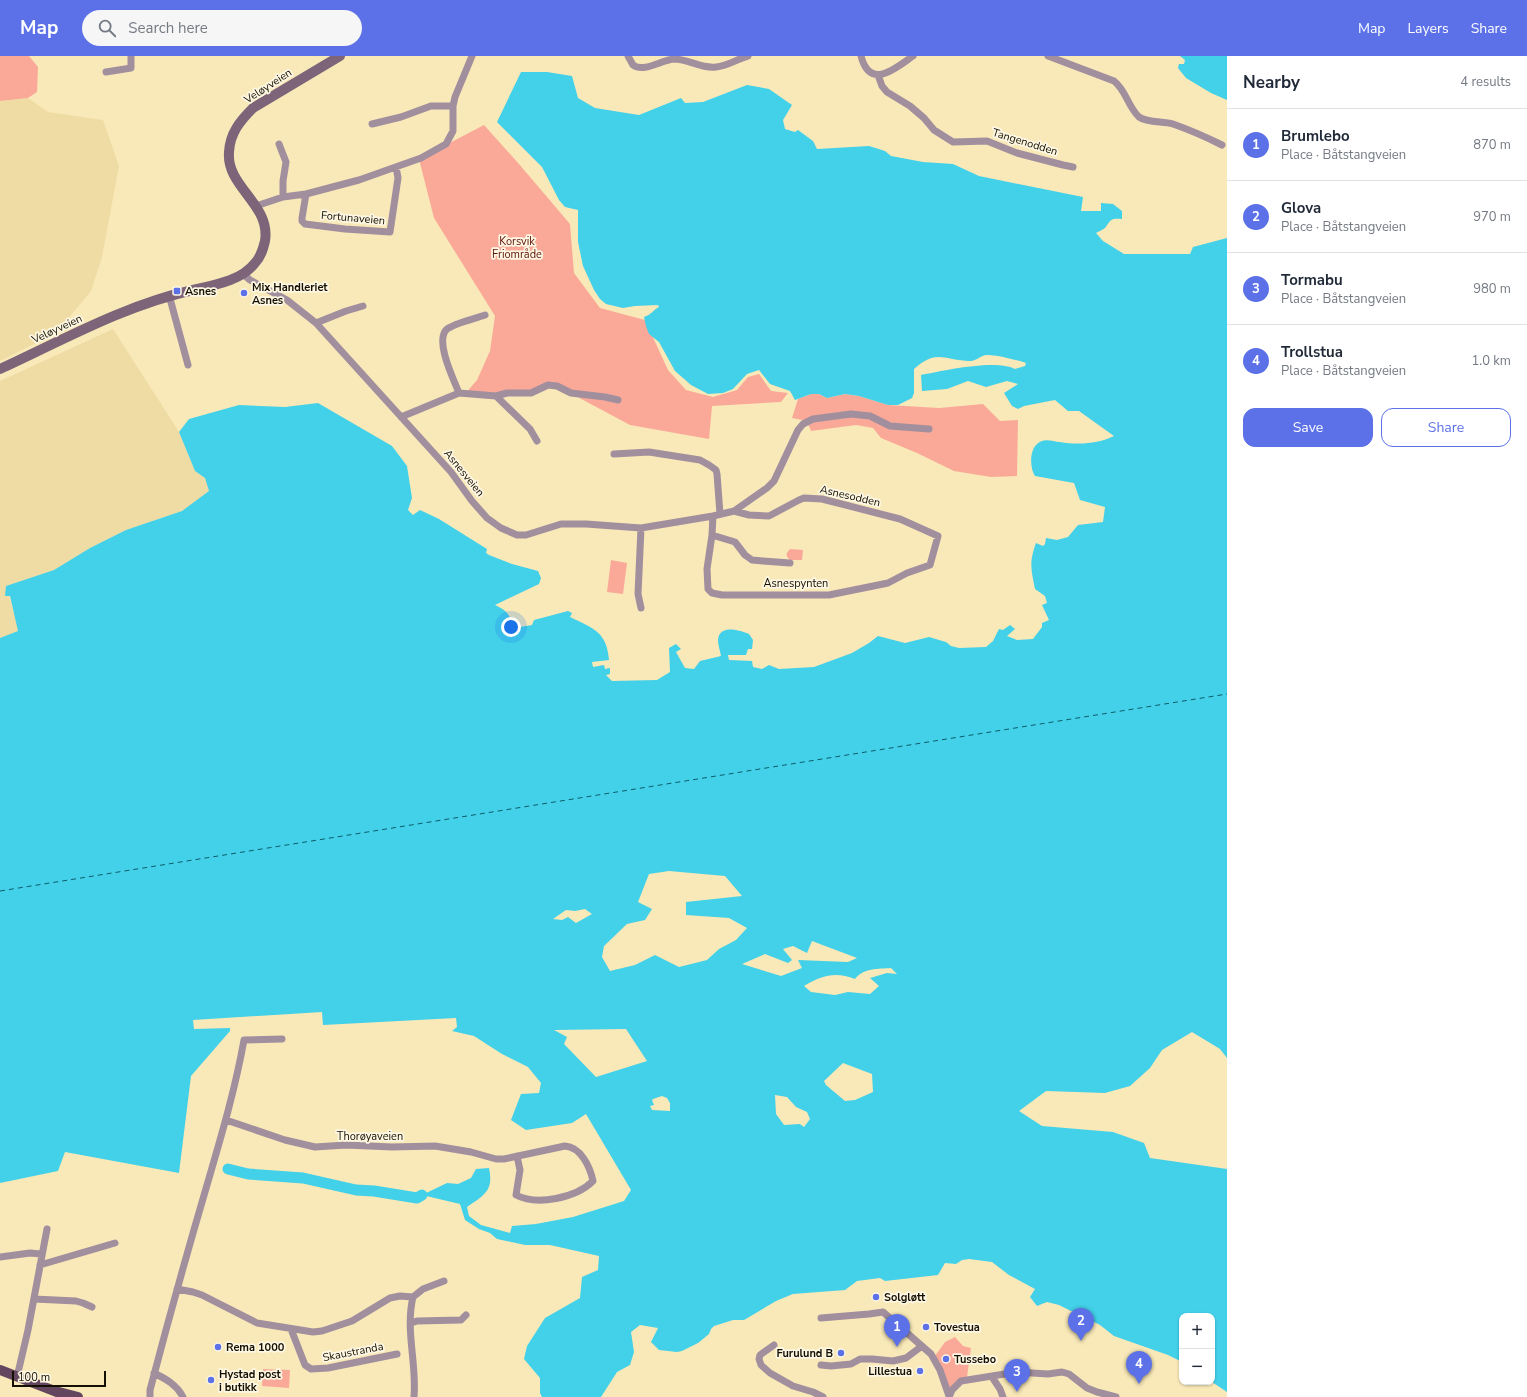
<!DOCTYPE html>
<meta charset="utf-8">
<style>
:root{--surface:#fff;--page:#f6f6f7;--text:#1f2937;--muted:#747a83;--line:#e0e1e3;--accent:#5c71e8}
body{margin:0;font-family:"Nunito Sans",sans-serif;background:var(--page);color:var(--text)}
.controls{position:absolute;right:12px;bottom:12px;display:grid;overflow:hidden;border-radius:8px;box-shadow:0 1px 3px #0004}
.controls button{width:36px;height:36px;display:grid;place-items:center;padding:0;border:0;border-bottom:1px solid var(--line);background:var(--surface);color:var(--text);font:20px sans-serif}
.scale{position:absolute;left:12px;bottom:10px;width:94px;box-sizing:border-box;padding-left:4px;border:2px solid #150f01;border-top:0;font-size:11px;line-height:14px;white-space:nowrap;color:#150f01;-webkit-text-stroke:3px #fdf7e4;paint-order:stroke}
.you{position:absolute;left:511px;top:571px;width:14px;height:14px;margin:-10px;border:3px solid #fff;border-radius:50%;background:#1a73e8;box-shadow:0 0 0 6px #1a73e833}
.badge{display:grid;place-items:center;width:26px;height:26px;border-radius:50%;background:var(--accent);color:#fff;font-size:13px;font-weight:700}
.pin{position:absolute;translate:-50% -33px;filter:drop-shadow(0 1px 2px #0008)}
.pin::after{content:'';position:absolute;top:21px;width:14px;height:12px;background:inherit;clip-path:polygon(0 0,100% 0,50% 100%)}
.list{margin:0;padding:0;list-style:none}
h2{display:flex;justify-content:space-between;align-items:center;height:52px;margin:0;padding:0 16px;font-size:17px}
h2 small{font-size:13px;font-weight:400;color:var(--muted)}
.list li{display:grid;grid-template-columns:26px 1fr auto;gap:12px;align-items:center;box-sizing:border-box;height:72px;padding:0 16px;border-top:1px solid var(--line)}
.list b{display:block;font-size:15px;white-space:nowrap}
.list p{margin:0;font-size:13px;white-space:nowrap;color:var(--muted)}
.list em{font-size:13px;font-style:normal;color:var(--muted)}
.actions{display:flex;gap:8px;padding:12px 16px}
.actions a{flex:1;padding:9px 0;border:1px solid var(--accent);border-radius:12px;text-align:center;font-size:14px;color:var(--accent)}
.actions .main{background:var(--accent);color:#fff}
.icon{flex:none;width:22px;height:22px;fill:none;stroke:currentColor;stroke-width:2;stroke-linecap:round;stroke-linejoin:round}
.map{position:relative;flex:none;width:1227px;height:1341px;overflow:hidden}
header{display:flex;align-items:center;gap:24px;box-sizing:border-box;height:56px;padding:0 20px;background:var(--accent);color:#fff}
header strong{font-size:19px}
nav{display:flex;gap:22px;margin-inline-start:auto;font-size:14px}
.search{width:280px;height:36px;background:var(--page);display:flex;align-items:center;gap:10px;box-sizing:border-box;padding:0 14px;border-radius:22px;color:var(--muted);font-size:15px}
main{display:flex}
aside{flex:1;background:var(--surface)}
.map>svg:first-child{display:block}
.built{fill:#efdca4}
.green{fill:#faa998}
.water{fill:#43d0e9;fill-rule:evenodd}
.lines{fill:none;stroke-linecap:round;stroke-linejoin:round}
.river{stroke:#43d0e9;stroke-width:11}
.ferry{stroke:#0d5d6a;stroke-width:1;stroke-dasharray:5 4;stroke-linecap:butt}
.minor{stroke:#a18f9e;stroke-width:7}
.secondary{stroke:#7d6479;stroke-width:10}
.primary{stroke:#64465f;stroke-width:10}
.poi-dot{fill:#5c71e8;stroke:#fdf7e4;stroke-width:1.5}
.labels{text-anchor:middle;dominant-baseline:central;stroke-width:3.5;stroke-linejoin:round;paint-order:stroke}
.street-label{font-size:11px;fill:#150f01;stroke:#fdf7e4}
.park-label{font-size:11px;fill:#5e1307;stroke:#fdf7e4}
.poi-label{font-size:11px;font-weight:bold;fill:#150f01;stroke:#fdf7e4;text-anchor:start}
</style>
<header>
<strong>Map</strong>
<div class="search"><svg class="icon" aria-label="search" viewBox="0 0 24 24"><circle cx="10" cy="10" r="6"/><path d="M15 15l6 6"/></svg>Search here</div>
<nav><a>Map</a><a>Layers</a><a>Share</a></nav>
</header>
<main>
<div class="map">
<svg width="1227" height="1341" viewBox="0 0 1227 1341">
<rect width="100%" height="100%" fill="#f9e9b8"/>
<!-- built -->
<path class="built" d="M28,42l20,14 55,8 16,46 -17,91 -11,34 -35,42 -56,28v-260z
M113,273l66,103 16,39 10,7 4,13 -27,20 -56,19 -36,18 -36,22 -48,16v10h3l10,35 -19,7v-257z"/>
<!-- green -->
<path class="green" d="M0,0h29l9,11 -1,25 -9,6 -28,3z
M484,69l35,39 51,60 4,49 26,35 45,12 23,50 18,20 27,7 24,-7 11,-13 11,-3 12,17 17,2 -7,9 -69,4 -3,33 -79,-14 -73,-39 -23,6 -69,2 12,-14 13,-29 5,-35 -61,-98 -15,-59z
M811,338h8l8,4 18,-4 14,2 29,9 51,3 44,-4 17,17 18,-1 -1,56 -26,1 -37,-6 -37,-18 -36,-15 -8,-10 -17,-3 -45,6 -4,-10 -15,-3 6,-19z
M790,493l13,1 -1,10h-12c-5,-4 -4,-7 0,-11z
M611,504l16,3 -4,31 -16,-2z
M955,1281l8,9 8,2 -4,29 -15,10 -4,1 -13,-32 10,-14z
M263,1313l27,1 -1,18 -27,-2z"/>
<!-- water -->
<path class="water" d="M1180,0h47v44l-16,-7 -25,-15 -8,-10 1,-4h5l1,-4z
M521,16h26l25,4 6,22 17,10 44,7 42,-17 4,5 18,-1 44,-17 22,4 23,16 -9,15 2,9 10,3 3,-2 15,11 4,8 52,-3 16,5 6,5 32,6 30,2 26,12 104,21 -2,14h20v-8l12,1 9,7v8c-12,-1 -11,1 -17,9 -3,2 -7,4 -9,5l7,8 21,13h66l3,-7 34,-9v820l-7,-9 -28,-17 -30,18 -12,18 -20,18 -25,7 -59,-2 -27,20 23,15 71,6 31,11 6,15 77,11v223l-15,-10v-66h-30v46l-14,-7 -54,-19 -14,-11 -10,-5 -9,-7 -10,-2 -12,-6 -12,-3 -10,4 -7,-9 5,-8 -26,-14 -17,-13 -23,-3 -7,1 -6,4 -11,-1 -7,12 -53,6 -5,-3 -23,3 -12,9 -52,4 -17,7 -32,19h-11l-19,6 -3,3 -2,5 -11,9 -16,8 -5,1 -18,-2 -8,-8 7,-14 -18,-3 -9,7 3,20 -4,13 -13,7 -16,25h-59l-2,-4v-15l-16,-19 3,-13 18,-28 35,-20 2,-21 16,-7 1,-14 -49,-11h-25l-28,-6 -7,-6 -11,-4 -14,-9 -5,-16 -38,-9 25,-12 11,1 13,-6 5,-9 13,-1c5,23 -5,27 -22,39l2,9 12,9 29,8 2,-7 24,-2 37,-7 51,-16 7,-11 -45,-76 -14,9 -46,7 -15,-10 10,-26 18,-1 2,-10 -13,-16 -26,-13 -28,-18 -22,-5 5,-4 -1,-9 -133,7 -1,-13 -129,8 1,9 36,-1v3l-39,45 -12,97 -114,-21 -7,19 -58,12v-545l18,-7 -8,-35h-5l1,-10 48,-16 36,-22 36,-18 56,-19 27,-20 -4,-13 -10,-7 -16,-39 10,-13 50,-14 46,2 33,-4 74,43 15,20 5,32 -4,12 5,5 7,-5 19,9 48,30 -1,4 3,2 23,9 26,7 3,7 -2,6 -44,21c13,6 14,9 19,23l18,-3 2,-5 34,-9 4,2 -2,4c22,11 37,14 39,43l-17,2 1,5 11,-2 1,4 5,-1v6l-4,1 6,6 45,-1 13,-8 -1,-24 7,-4 5,5 -5,3 9,16 9,1 6,-8 21,-5c-1,-5 -3,-11 -3,-16 1,-16 22,-10 31,-6l4,6 -1,9h-4l-2,6h-18l1,5 23,1 1,6 9,2 7,-4 10,4 35,-2 38,-14 17,-10 9,-7 27,7 24,-6 17,5 5,4 8,2 27,-1 7,-6 6,-12 4,1 7,-5 5,4 -8,7 10,4 16,-1 9,-12v-4l7,-3 -7,-15 5,-2 -2,-7 -10,-7c-4,-20 -6,-27 1,-46l7,3 2,-2 1,-6 11,2 11,-3 10,-12 25,-3 2,-15 -25,-7 -6,-17 -39,-7c-6,-9 -6,-31 7,-35 5,-2 13,1 18,1 18,3 38,2 54,-6l-35,-25h-11l-13,-11 -31,6 -6,3 -6,-3 -8,-13 14,-9 -11,-3 -21,6 -18,-6 -21,8 -25,2 -1,-16c22,-4 74,-16 94,-6l10,-3 1,-3c-9,-3 -32,-9 -40,-8 -6,1 -11,7 -18,6 -25,-1 -31,-12 -54,8v24l-2,5 -14,7h-10l-29,-9 -14,-2 -18,4 -8,-4h-8l-16,6 -5,-9 -20,-7 -11,-14 -12,4 -14,15 -10,4 -15,1 -17,-9 -16,-14 -16,-29 -10,-8 -3,-8 -2,-9c7,-2 9,-7 15,-10l-1,-2 -23,1 -12,2 -17,-4 -6,-5 -6,-9 -11,-24 -5,-24v-32l-13,-3 -6,-7 -17,-33 -45,-45zM669,815l56,5 17,20 -56,6v13l43,3 18,10 -11,12 -17,9 -12,11 -28,7 -24,-12 -20,10 -25,6 -8,-14 2,-11 23,-22 18,-4 7,-11 -14,-7 11,-28zM585,853l7,5 -16,9 -8,-6 -6,3 -9,-1 13,-9 9,1zM812,885l45,17 -9,4 -50,-2 4,8 -21,8 -39,-12 23,-10 23,9 4,-3 -9,-11 10,-3 14,7zM891,912l6,6 -10,-1 -17,5 9,8 -9,8 -22,-2 -13,3 -24,-3 -7,-6c17,-10 31,-15 51,-7 8,-11 23,-10 36,-11zM626,973l21,32 -51,16 -32,-33 3,-7 -13,-7zM843,1007l29,11 1,18 -18,8 -10,1 -19,-16 -2,-4zM775,1039l12,2 9,10 11,5 3,7 -6,8 -4,-3 -16,1 -8,-11zM662,1040l5,2 3,5v8l-18,-1 -2,-4 4,-1 -2,-5 1,-1z"/>
<g class="lines">
<!-- river -->
<path class="river" d="M228,1113l20,5 55,4 53,12 18,1 43,7 5,-3"/>
<!-- ferry -->
<path class="ferry" d="M0,835l1227,-197"/>
<!-- minor -->
<path class="minor" d="M628,0l5,9c11,8 28,-5 41,-6 15,0 27,10 42,8 12,-1 21,-8 32,-11
M861,0c9,35 35,12 52,0
M1048,0l66,25c12,9 14,26 25,36 9,6 24,4 34,7 17,6 33,13 49,21
M106,16l25,-4v-12
M878,19l4,11 5,6 23,14 14,12 10,12 19,12 34,-1 30,12 46,12 10,2
M372,68l29,-7 30,-11h22
M279,88l7,18 -3,19v16
M306,138l-4,24v3l3,3 40,5 45,3 8,-54 -2,-11
M256,150l27,-9 23,-3 53,-14 62,-22 25,-14 7,-13v-25l2,-9 17,-41
M243,218l7,6 37,20 29,23 135,149 21,29 15,17 14,10 16,7h9l35,-11h25l55,4 72,-12 21,-5 33,-23 7,-7 24,-51 5,-6 10,-5 38,-5 19,2 20,10 39,3
M169,239l19,70
M316,267l30,-12 17,-5
M459,337c-5,-13 -25,-53 -12,-64 8,-6 27,-10 38,-14
M496,340l11,-3h24l17,-8 9,1 14,7 34,4 13,3
M401,361l58,-24 37,3 34,33 7,12
M614,398l35,-2 51,8 9,5 7,5 1,4 3,40
M713,460l-1,19 23,7 10,13 7,5 11,1 27,2
M641,472l-3,66 3,14
M712,479l-5,34 1,20 4,4 10,2h107l59,-12 19,-10 23,-8 8,-29 -38,-17 -78,-20 -18,-1 -5,2 -30,16 -20,-1 -15,-4
M226,1064l59,20 30,7 31,-2 46,2 43,-1 36,6 25,7h8l61,-13c16,1 25,21 28,35 -17,17 -56,25 -77,14l4,-25 -3,-14
M0,1201l30,-4 11,1
M40,1209l75,-22
M177,1233l16,3 9,3 55,28 56,9 9,-1 30,-10 38,-23 10,-2 13,1
M34,1243l42,2 7,2 9,4
M821,1262l48,-4 14,-2 48,42 9,16 9,26
M411,1267l6,-2 44,-1 5,-5
M291,1273l14,36 6,4 17,-1 69,-14
M774,1289l-14,10 -1,4 2,6 9,8 23,13 20,6 10,5
M821,1309l10,1 20,-2 9,-5h12l21,2 13,-3 16,-12
M154,1317c12,6 23,12 29,24
M17,1321l11,-47 19,-101
M992,1321l8,12 3,8
M150,1341v-7c18,-69 37,-137 57,-205 14,-48 28,-95 37,-145l38,-1
M414,1341c3,-33 -9,-67 -1,-100l10,-8 21,-8
M949,1341l3,-7 9,-9 56,-9 31,2 14,-2 7,2 18,14 10,4 19,5"/>
<!-- secondary -->
<path class="secondary" d="M0,313c63,-29 125,-64 193,-79 21,-5 48,-9 62,-27 6,-6 8,-14 10,-22 6,-37 -39,-54 -36,-89 1,-19 11,-31 24,-44l87,-52"/>
<!-- primary -->
<path class="primary" d="M0,1314l57,22 8,5
M59,1336l19,5"/>
</g>
<!-- markers -->
<g class="poi-dot">
<rect x="173" y="231" width="8" height="8" rx="2"/>
<circle cx="244" cy="237" r="4"/>
<circle cx="876" cy="1241" r="4"/>
<circle cx="926" cy="1271" r="4"/>
<circle cx="218" cy="1291" r="4"/>
<circle cx="841" cy="1297" r="4"/>
<circle cx="946" cy="1303" r="4"/>
<circle cx="920" cy="1315" r="4"/>
<circle cx="211" cy="1324" r="4"/>
</g>
<g class="labels">
<!-- street labels -->
<g class="street-label">
<text transform="translate(268 30) rotate(-33)">Veløyveien</text>
<text transform="translate(1025 86) rotate(17)">Tangenodden</text>
<text transform="translate(353 162) rotate(5)">Fortunaveien</text>
<text transform="translate(57 273) rotate(-25)">Veløyveien</text>
<text transform="translate(464 417) rotate(51)">Asnesveien</text>
<text transform="translate(850 440) rotate(13)">Asnesodden</text>
<text x="796" y="527">Asnespynten</text>
<text x="370" y="1080">Thorøyaveien</text>
<text transform="translate(353 1296) rotate(-11)">Skaustranda</text>
</g>
<!-- park labels -->
<g class="park-label">
<text x="517" y="185">Korsvik<tspan x="517" dy="13">Friområde</tspan></text>
</g>
<!-- poi labels -->
<g class="poi-label">
<text x="252" y="231">Mix Handleriet<tspan x="252" dy="13">Asnes</tspan></text>
<text x="185" y="235">Asnes</text>
<text x="884" y="1241">Solgløtt</text>
<text x="934" y="1271">Tovestua</text>
<text x="226" y="1291">Rema 1000</text>
<text x="833" y="1297" text-anchor="end">Furulund B</text>
<text x="954" y="1303">Tussebo</text>
<text x="912" y="1315" text-anchor="end">Lillestua</text>
<text x="219" y="1318">Hystad post<tspan x="219" dy="13">i butikk</tspan></text>
</g>
</g>
</svg>
<div class="controls">
<button>+</button>
<button>−</button>
</div>
<div class="scale">100 m</div>
<div class="you"></div>
<div class="pin badge" style="left:897px;top:1291px">1</div>
<div class="pin badge" style="left:1081px;top:1285px">2</div>
<div class="pin badge" style="left:1017px;top:1336px">3</div>
<div class="pin badge" style="left:1139px;top:1328px">4</div>
</div>
<aside>
<h2>Nearby<small>4 results</small></h2>
<ul class="list">
<li><span class="badge">1</span><div><b>Brumlebo</b><p>Place · Båtstangveien</p></div><em>870 m</em></li>
<li><span class="badge">2</span><div><b>Glova</b><p>Place · Båtstangveien</p></div><em>970 m</em></li>
<li><span class="badge">3</span><div><b>Tormabu</b><p>Place · Båtstangveien</p></div><em>980 m</em></li>
<li><span class="badge">4</span><div><b>Trollstua</b><p>Place · Båtstangveien</p></div><em>1.0 km</em></li>
</ul>
<div class="actions"><a class="main">Save</a><a>Share</a></div>
</aside>
</main>
